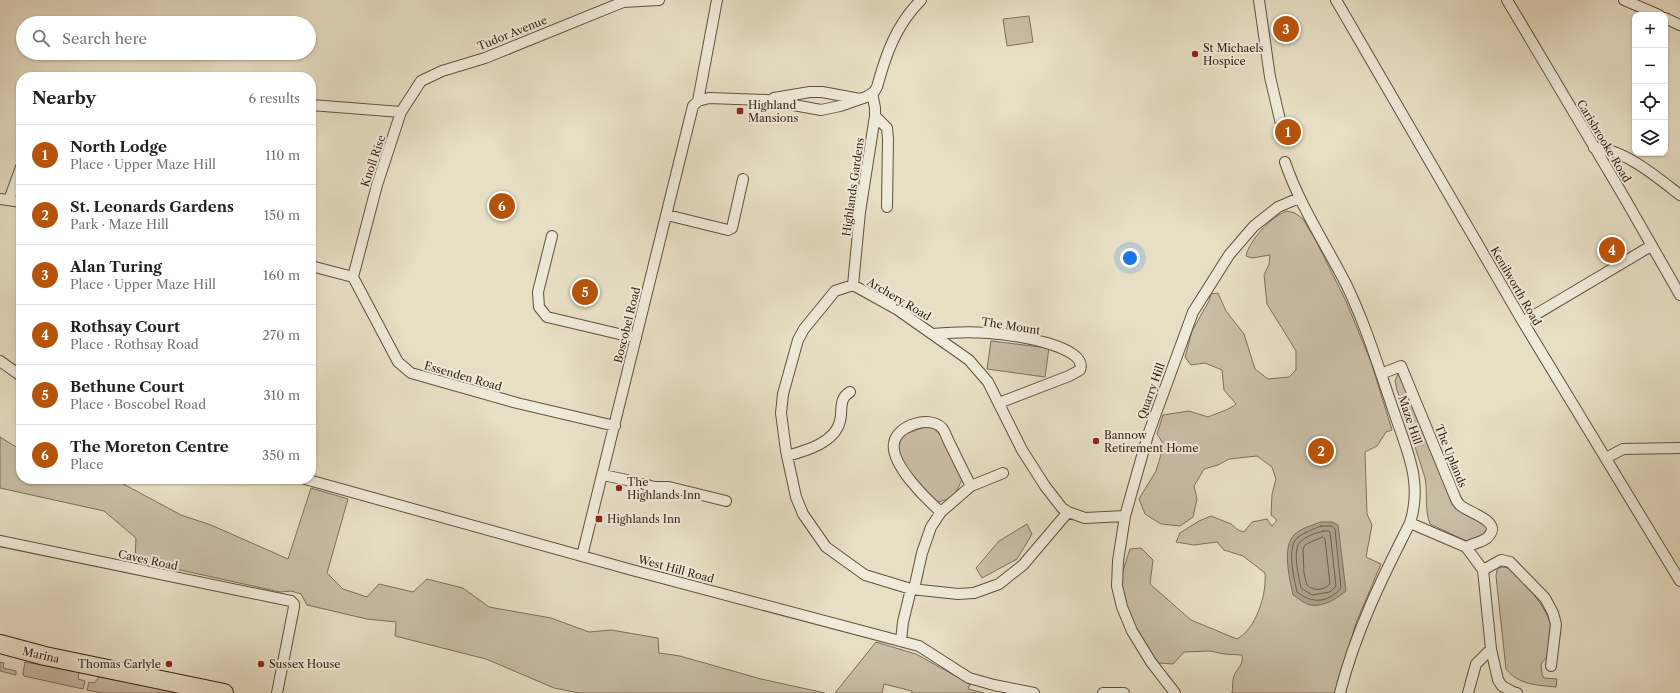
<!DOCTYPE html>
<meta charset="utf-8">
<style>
:root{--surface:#fff;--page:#f2f2f2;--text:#222;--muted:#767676;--line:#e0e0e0;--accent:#b45309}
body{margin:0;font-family:"Libre Caslon Text",serif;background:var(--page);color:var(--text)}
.controls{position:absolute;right:12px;top:12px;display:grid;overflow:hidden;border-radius:8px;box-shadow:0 1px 3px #0004}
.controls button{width:36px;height:36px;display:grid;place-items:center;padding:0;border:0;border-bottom:1px solid var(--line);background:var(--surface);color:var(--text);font:20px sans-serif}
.you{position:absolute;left:1130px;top:258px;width:14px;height:14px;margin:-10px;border:3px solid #fff;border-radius:50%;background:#1a73e8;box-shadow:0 0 0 6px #1a73e833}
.badge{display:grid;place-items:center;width:26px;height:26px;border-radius:50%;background:var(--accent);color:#fff;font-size:13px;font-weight:700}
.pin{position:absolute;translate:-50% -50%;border:2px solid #fff;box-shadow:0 1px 4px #0006}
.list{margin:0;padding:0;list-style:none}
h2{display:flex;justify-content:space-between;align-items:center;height:52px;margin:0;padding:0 16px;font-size:17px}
h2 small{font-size:13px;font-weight:400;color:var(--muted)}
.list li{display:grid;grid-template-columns:26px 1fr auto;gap:12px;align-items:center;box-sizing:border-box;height:60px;padding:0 16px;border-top:1px solid var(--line)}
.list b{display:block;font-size:15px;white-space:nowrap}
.list p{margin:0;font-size:13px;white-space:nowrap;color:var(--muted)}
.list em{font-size:13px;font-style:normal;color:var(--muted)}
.icon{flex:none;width:22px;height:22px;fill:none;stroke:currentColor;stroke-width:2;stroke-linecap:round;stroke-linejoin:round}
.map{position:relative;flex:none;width:1680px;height:693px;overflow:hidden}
.search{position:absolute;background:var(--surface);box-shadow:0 1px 3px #0004;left:16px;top:16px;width:300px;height:44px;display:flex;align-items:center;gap:10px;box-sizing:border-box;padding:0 14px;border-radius:22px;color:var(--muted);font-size:15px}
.panel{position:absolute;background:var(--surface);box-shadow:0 1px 3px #0004;left:16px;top:72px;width:300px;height:412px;border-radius:16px}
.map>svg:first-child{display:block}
.green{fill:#c9bea6;stroke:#7e6e5d}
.water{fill:#aa9e88;stroke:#7b6b5a}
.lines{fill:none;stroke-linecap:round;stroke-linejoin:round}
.shore{stroke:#6f5e4e;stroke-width:1}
.street-tunnel{stroke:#c3b9a1;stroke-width:10;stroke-dasharray:10 5;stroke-linecap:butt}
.street-casing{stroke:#614f40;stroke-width:12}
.highway-casing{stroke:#341f14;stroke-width:20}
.street{stroke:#efead9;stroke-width:10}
.highway{stroke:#e7dfc4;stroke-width:18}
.poi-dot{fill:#8f2418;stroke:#efead9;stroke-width:1.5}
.labels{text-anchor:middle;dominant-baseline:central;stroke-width:4;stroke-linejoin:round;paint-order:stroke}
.street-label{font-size:11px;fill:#341f14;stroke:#efead9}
.poi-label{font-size:11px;fill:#341f14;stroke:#efead9;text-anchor:start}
</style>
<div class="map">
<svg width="1680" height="693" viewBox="0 0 1680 693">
<rect width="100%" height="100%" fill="#e7dfc4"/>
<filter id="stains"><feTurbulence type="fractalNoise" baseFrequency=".005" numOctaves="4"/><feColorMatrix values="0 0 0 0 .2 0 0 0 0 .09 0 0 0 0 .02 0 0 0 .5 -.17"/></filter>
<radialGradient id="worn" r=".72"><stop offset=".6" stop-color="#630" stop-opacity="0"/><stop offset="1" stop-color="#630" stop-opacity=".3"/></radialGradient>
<!-- green -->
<path class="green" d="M1029,16l4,26 -26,4 -4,-27z
M1287,211l8,2 8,6 13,22 30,60 25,61 21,68 -6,2 -9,14 -12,6 2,62 5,11 -6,32 15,7 -25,59 -20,70h-104c1,-5 0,-12 2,-17 3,-8 10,-11 8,-21l-18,-1 -14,-3 -26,1 -11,12 -15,-1 -19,-25 -13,-31 -5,-30 9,-28 11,-1 12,12 -3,24 41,36 46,19c19,-10 30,-45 28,-66l-22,-17 -19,-6 -7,-8 -23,3 -18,-3 4,-9 19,-12 12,-5 20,8 7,6 6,2 8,-10 15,-3 5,7 5,-6 -6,-5 1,-21 4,-15 -4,-12 -15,-11 -28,3 -11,6 -14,4 -10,17 3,13 -4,18 -13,9 -19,-2 -16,-10 -6,-15 17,-28 8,-26 -7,-11 6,-19 26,-4 19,6c9,-4 21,-7 28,-13l-12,-14 -2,-20 -17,-7 -14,2 -6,-8 7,-26 17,-30 2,-7 7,-1 8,18 18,23 11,35 13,10 21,-2 7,-7v-19l-29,-47 -3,-29 5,-11 1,-9 -18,3 -6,-2c3,-15 25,-40 41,-45z
M991,341l58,7 -4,29 -58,-8z
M1398,374l3,1 52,126 35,25 -2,8 -14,8 -8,-2 -34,-16c-6,-16 -2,-31 -5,-46l-28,-88 -2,-9z
M927,426l8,3 6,7 21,43c-6,15 -8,19 -24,23l-11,-6 -21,-28 -8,-18 1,-8 4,-7z
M0,437l21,13v29h93l67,36 30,10 77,34 23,-71 37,11 -21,74 16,16 24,8 12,-13 34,8 14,-13 36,9 26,19 62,11 38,14 22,-2 47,8 1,15 21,3 81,23 64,14h-246l-25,-5 -68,-29 -91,-23 1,-14 -29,-3 -60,-14 -6,-11 -10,-3 -11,1 -145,-32 1,-22 -32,-27 -104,-23z
M1027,524l5,10 -15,25 -35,19 -6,-10 23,-27z
M1501,567l9,1c21,24 51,49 40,85 -2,4 -7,7 -9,12l1,9 2,4 13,1 -1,8c-18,-2 -38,-2 -50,-18l-10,-93 1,-6z
M876,642l40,12 54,30 -2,5 16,4h-72v-2l-28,-7 -2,9h-47z
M0,662l4,1 -1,5 13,3v4l-16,-4z
M25,662l54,10 -1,7 7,2 -2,8 -59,-13 -1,-3z
M99,677l81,15v1h-78l-15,-3 2,-8 5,1z"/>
<!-- water -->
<path class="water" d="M1321,522h11l6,3 8,66c-10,8 -22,16 -36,14 -5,-1 -12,-7 -17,-10 -3,-16 -12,-49 2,-61 7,-6 18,-9 26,-12z"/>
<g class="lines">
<!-- shore -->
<path class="shore" d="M1321,526h10l4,3 6,59c-13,15 -29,16 -44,4 -3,-14 -11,-45 1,-55 7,-5 16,-8 23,-11z
M1323,531h6l1,1 6,54 -6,6 -18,3 -11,-7c-2,-10 -9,-38 -1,-46 6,-6 16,-9 23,-11z
M1323,537l2,2 5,45c-7,7 -17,7 -23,1l-3,-12 -1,-24 2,-4z"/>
<!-- street-tunnel -->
<path class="street-tunnel" d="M627,480l17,4"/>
<defs>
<path id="street" d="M1259,0l11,77 11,47
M1336,0l187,322 157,259
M1507,0l117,197 56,98
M1624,0l35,15
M1665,18l15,7
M774,98l36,-6h12l38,7
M698,101l19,-101
M311,105l90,7
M875,116l12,12 1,11 -1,68
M1594,148c29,0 64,30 86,47
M1285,162c15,44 40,81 61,122 20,41 33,85 48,128 13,39 29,70 16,111 -28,55 -55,110 -70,170
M0,199l21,3
M9,200l12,-33
M667,215l61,15 4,-2 11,-49
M552,236l-14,56 1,15 8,10 89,21
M311,266l42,11 45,85 13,11 106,30 98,23
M353,277l24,-92 24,-73 20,-31 21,-10 43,-13 138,-56 36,-2
M853,285l7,-73 15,-96v-8l-3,-15
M1523,322l128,-76
M933,334c22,-2 43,-3 65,0 15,1 91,12 82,36l-11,6 -70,27
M0,361l21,15
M1381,374l20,-8 54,131c1,3 3,6 5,8 8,8 45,16 27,33 -5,4 -15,6 -21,9
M787,456c18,-5 48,-13 53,-35 3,-11 -2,-22 10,-29
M1606,458l17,-9 57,-1
M603,475l24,5
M305,479l327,91 287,76 50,32 25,7 40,8
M644,484l10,3h15l57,14
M941,512c-15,-13 -51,-48 -47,-69 3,-18 36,-28 48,-15 3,3 5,10 7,14 7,14 14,29 22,44
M1068,512l-45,53 -24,19 -25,9 -16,1 -47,-5 -46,-14 -39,-28 -23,-33 -7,-17 -10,-46 -3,-23 -2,-15 2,-19 15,-54 6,-11 31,-38 18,-6 45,25 71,50 19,22 34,68 23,36 17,22 6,4 17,6 40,-2
M1410,523l56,24 17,23 8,79 7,31 4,6 11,6 4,1
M0,541l291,60 3,3v3l-17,86
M582,556l111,-450 5,-5 11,-3 57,2 55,10 19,-4 26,-9 8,-5 3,-5c9,-33 19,-62 44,-87
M1483,570l18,-10 9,2 35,36 8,15 3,11 -5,42
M914,589l8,-36 9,-26 10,-15 30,-26 32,-13
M901,641l2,-19 8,-33
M1103,693h21
M1175,693l-24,-31 -19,-31 -10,-24 -5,-21 1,-25 7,-45 23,-81 45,-123 36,-57 25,-29 24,-19 21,-9
M1468,693l8,-29 15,-15"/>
<path id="highway" d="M0,644l45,12 179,37"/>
</defs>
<!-- street casing -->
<use href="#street" class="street-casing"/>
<!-- highway casing -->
<use href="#highway" class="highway-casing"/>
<!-- street -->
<use href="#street" class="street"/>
<!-- highway -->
<use href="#highway" class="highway"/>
</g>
<!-- markers -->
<g class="poi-dot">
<circle cx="1195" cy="54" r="4"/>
<rect x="736" y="107" width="8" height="8" rx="2"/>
<circle cx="1096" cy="441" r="4"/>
<circle cx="619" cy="488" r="4"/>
<rect x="595" y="515" width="8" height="8" rx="2"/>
<circle cx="169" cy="664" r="4"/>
<circle cx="261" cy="664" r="4"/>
</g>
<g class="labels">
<!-- street labels -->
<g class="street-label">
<text transform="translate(512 33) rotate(-22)">Tudor Avenue</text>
<text transform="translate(1604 141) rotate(59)">Carisbrooke Road</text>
<text transform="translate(373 161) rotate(-71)">Knoll Rise</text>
<text transform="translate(853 187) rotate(-82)">Highlands Gardens</text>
<text transform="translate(1516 286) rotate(60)">Kenilworth Road</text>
<text transform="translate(899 299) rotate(31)">Archery Road</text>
<text transform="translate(627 325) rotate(-76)">Boscobel Road</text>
<text transform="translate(1011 326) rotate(9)">The Mount</text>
<text transform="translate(463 376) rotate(16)">Essenden Road</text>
<text transform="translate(1151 391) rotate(-70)">Quarry Hill</text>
<text transform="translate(1410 420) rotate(71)">Maze Hill</text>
<text transform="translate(1451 456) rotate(68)">The Uplands</text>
<text transform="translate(148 560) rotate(12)">Caves Road</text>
<text transform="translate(676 569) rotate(15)">West Hill Road</text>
<text transform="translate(41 655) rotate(13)">Marina</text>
</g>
<!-- poi labels -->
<g class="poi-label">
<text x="1203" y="48">St Michaels<tspan x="1203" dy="13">Hospice</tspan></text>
<text x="748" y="105">Highland<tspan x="748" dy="13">Mansions</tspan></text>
<text x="1104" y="435">Bannow<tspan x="1104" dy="13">Retirement Home</tspan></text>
<text x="627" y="482">The<tspan x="627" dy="13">Highlands Inn</tspan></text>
<text x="607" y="519">Highlands Inn</text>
<text x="161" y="664" text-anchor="end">Thomas Carlyle</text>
<text x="269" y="664">Sussex House</text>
</g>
</g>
<rect width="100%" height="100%" filter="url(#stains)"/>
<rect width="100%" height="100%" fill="url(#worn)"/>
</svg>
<div class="controls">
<button>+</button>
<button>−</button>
<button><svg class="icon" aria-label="locate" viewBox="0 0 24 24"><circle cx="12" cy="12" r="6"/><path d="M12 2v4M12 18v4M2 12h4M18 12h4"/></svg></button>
<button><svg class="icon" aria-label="layers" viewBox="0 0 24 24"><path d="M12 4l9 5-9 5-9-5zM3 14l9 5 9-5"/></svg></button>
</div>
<div class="you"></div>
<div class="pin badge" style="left:1288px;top:132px">1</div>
<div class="pin badge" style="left:1321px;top:451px">2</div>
<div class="pin badge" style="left:1286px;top:29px">3</div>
<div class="pin badge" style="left:1612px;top:250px">4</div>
<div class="pin badge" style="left:585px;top:292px">5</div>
<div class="pin badge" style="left:502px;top:206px">6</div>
<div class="search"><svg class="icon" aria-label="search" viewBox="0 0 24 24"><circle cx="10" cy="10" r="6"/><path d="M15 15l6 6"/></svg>Search here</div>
<section class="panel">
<h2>Nearby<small>6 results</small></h2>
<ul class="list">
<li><span class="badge">1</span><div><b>North Lodge</b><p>Place · Upper Maze Hill</p></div><em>110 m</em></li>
<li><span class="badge">2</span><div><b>St. Leonards Gardens</b><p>Park · Maze Hill</p></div><em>150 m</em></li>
<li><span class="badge">3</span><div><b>Alan Turing</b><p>Place · Upper Maze Hill</p></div><em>160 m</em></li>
<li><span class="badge">4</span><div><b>Rothsay Court</b><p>Place · Rothsay Road</p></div><em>270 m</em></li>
<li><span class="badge">5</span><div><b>Bethune Court</b><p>Place · Boscobel Road</p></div><em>310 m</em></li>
<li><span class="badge">6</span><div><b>The Moreton Centre</b><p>Place</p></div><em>350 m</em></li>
</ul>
</section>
</div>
